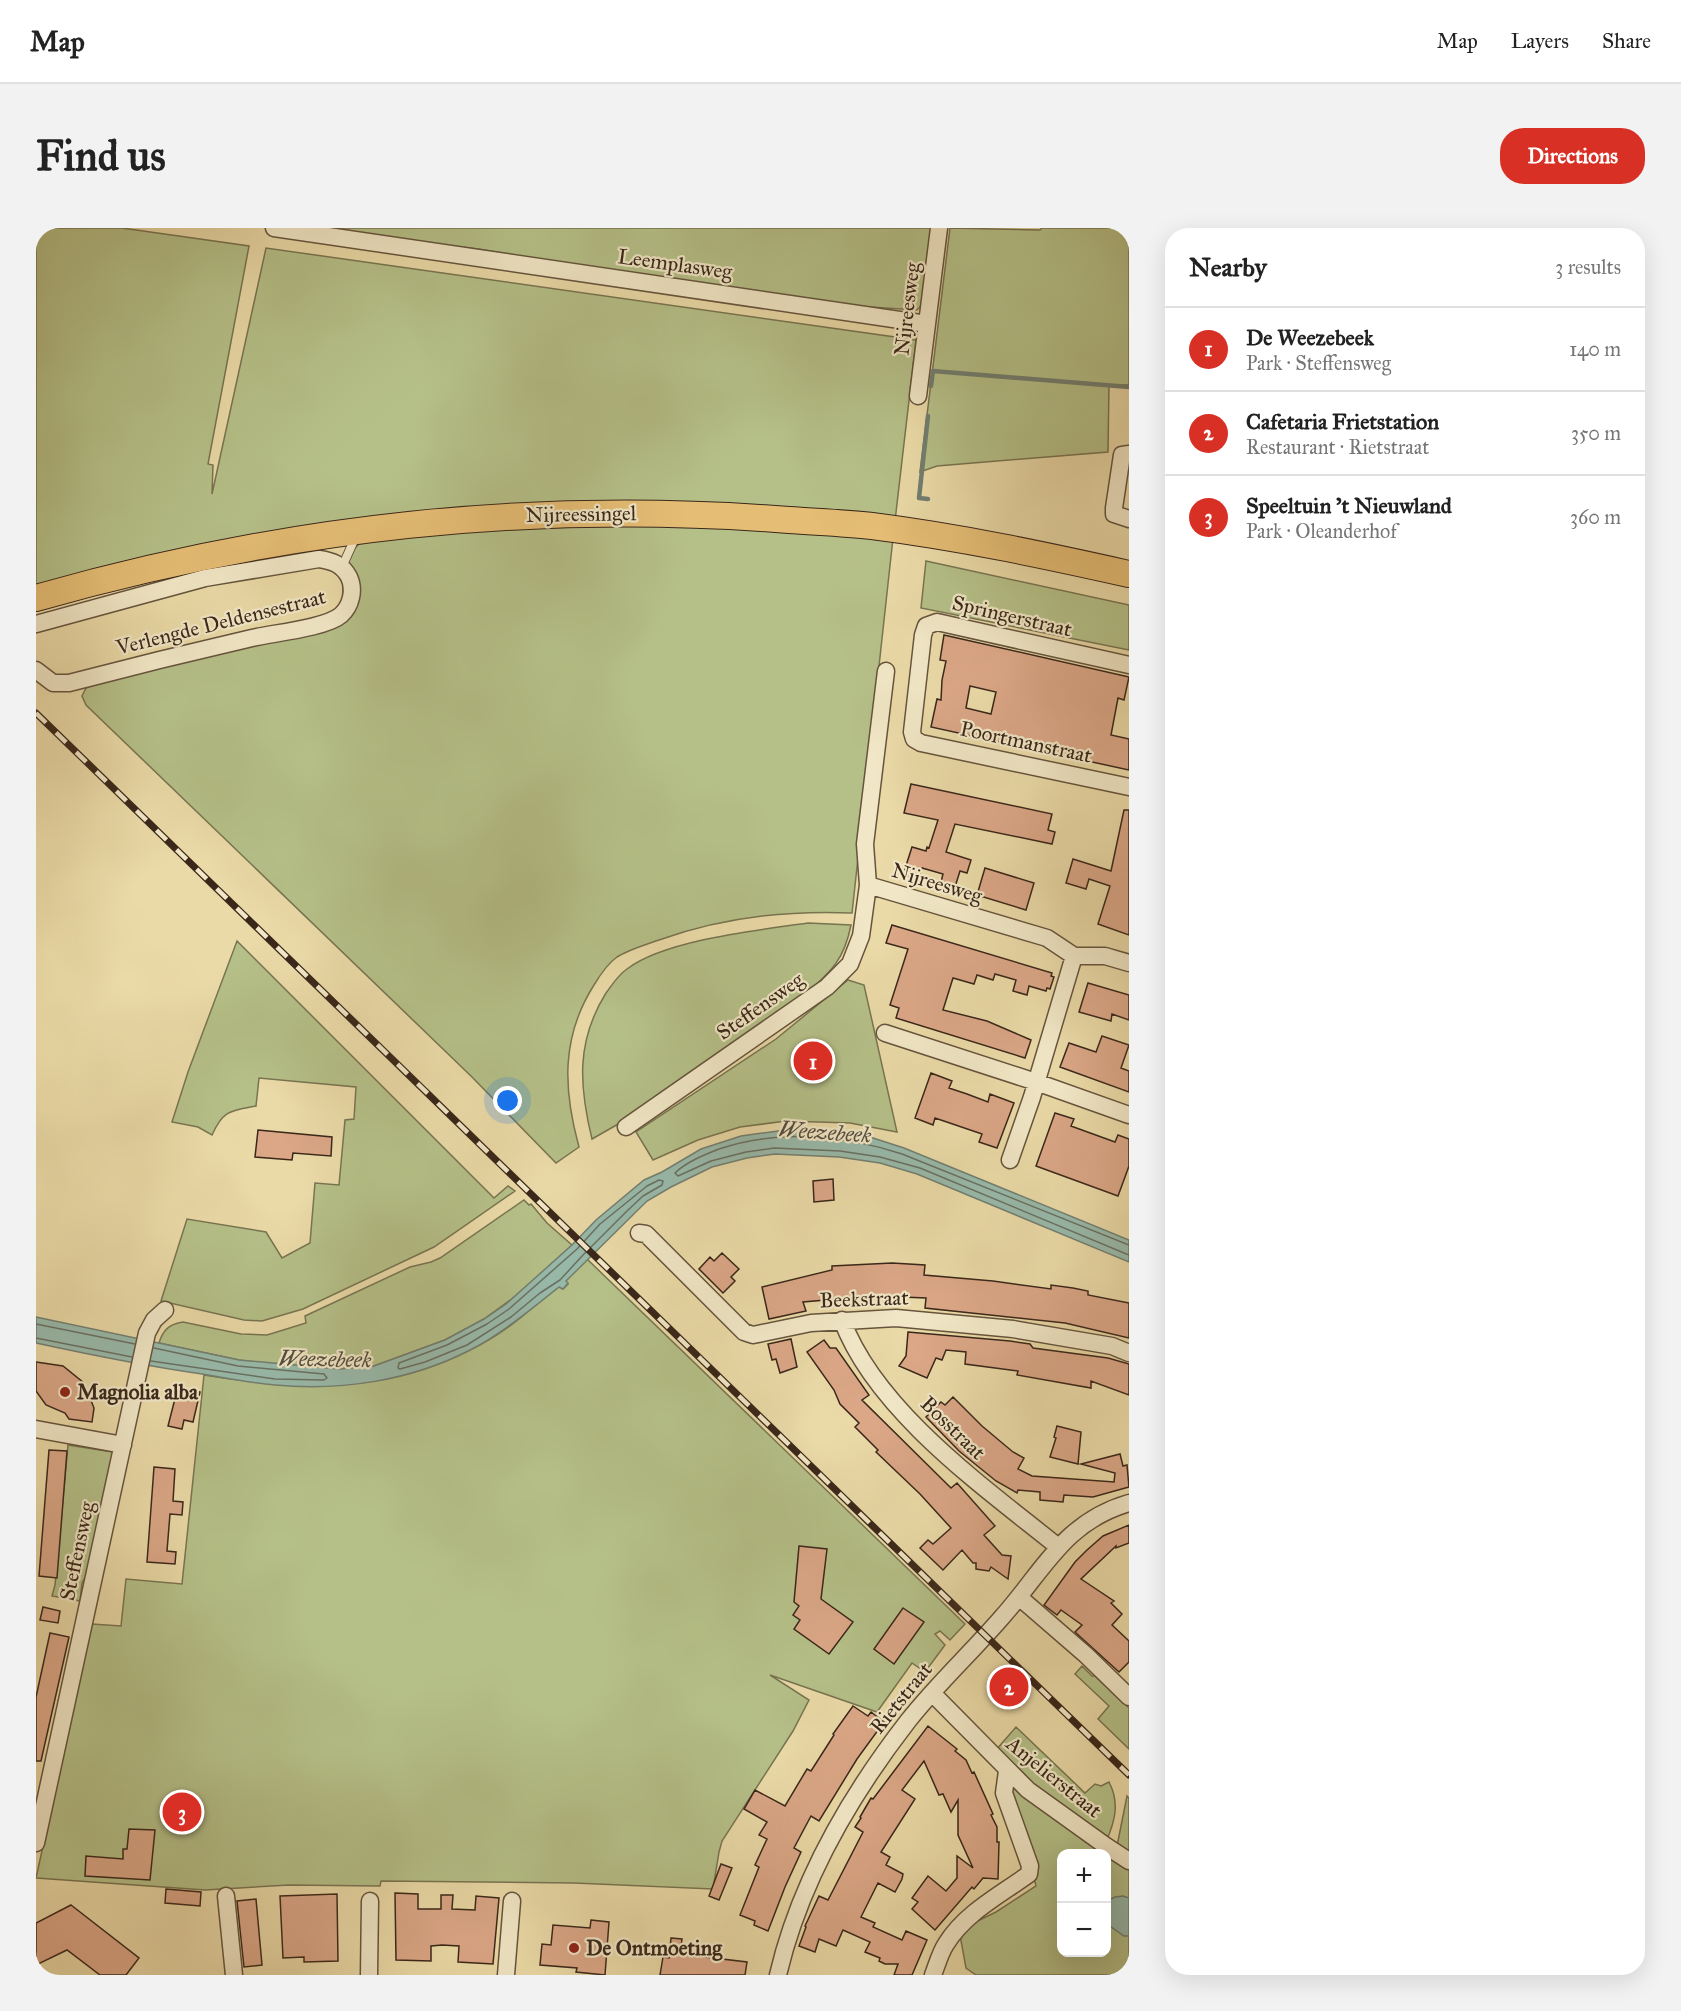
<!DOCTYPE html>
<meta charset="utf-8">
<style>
:root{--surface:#fff;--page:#f2f2f2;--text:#222;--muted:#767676;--line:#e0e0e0;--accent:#d93025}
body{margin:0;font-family:"IM FELL Great Primer",serif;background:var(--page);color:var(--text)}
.controls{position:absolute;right:18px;bottom:18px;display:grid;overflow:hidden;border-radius:12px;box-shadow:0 6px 24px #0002}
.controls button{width:54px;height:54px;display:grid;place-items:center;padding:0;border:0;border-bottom:2px solid var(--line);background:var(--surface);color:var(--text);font:30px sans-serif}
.you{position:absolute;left:472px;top:873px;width:21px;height:21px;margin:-15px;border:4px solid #fff;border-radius:50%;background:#1a73e8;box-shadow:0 0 0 9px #1a73e833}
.badge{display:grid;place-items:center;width:39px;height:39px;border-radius:50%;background:var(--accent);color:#fff;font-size:20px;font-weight:700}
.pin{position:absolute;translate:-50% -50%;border:3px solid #fff;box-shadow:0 2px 6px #0006}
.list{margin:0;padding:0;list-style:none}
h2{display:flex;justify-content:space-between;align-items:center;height:78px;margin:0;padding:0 24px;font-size:26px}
h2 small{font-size:20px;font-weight:400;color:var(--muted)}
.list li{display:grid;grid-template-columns:39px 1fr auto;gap:18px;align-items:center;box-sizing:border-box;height:84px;padding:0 24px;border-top:2px solid var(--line)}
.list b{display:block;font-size:22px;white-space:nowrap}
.list p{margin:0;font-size:20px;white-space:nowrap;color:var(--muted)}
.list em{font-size:20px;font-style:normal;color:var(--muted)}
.map{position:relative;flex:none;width:1093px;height:1747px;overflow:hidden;border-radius:24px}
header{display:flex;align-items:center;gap:36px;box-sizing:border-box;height:84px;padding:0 30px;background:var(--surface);border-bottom:2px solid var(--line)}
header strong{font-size:28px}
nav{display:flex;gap:33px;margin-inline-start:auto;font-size:21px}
.intro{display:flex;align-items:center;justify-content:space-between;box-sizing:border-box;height:144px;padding:0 36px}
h1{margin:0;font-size:42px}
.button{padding:15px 27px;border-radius:24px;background:var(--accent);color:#fff;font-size:21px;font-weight:700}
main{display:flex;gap:36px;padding:0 36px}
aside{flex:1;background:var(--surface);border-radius:24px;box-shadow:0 6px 24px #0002}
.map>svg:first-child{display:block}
.green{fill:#b5c088;stroke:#787451;stroke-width:1.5;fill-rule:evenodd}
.water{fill:#98baab;stroke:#727f71;stroke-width:1.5}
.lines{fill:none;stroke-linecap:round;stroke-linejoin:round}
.shore{stroke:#697062;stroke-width:1.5}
.stream{stroke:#727f71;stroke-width:4.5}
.building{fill:#dba787;stroke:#3a271a;stroke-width:1.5;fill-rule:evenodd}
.lane-casing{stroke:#66543d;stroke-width:10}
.street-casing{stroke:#66543d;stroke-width:19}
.primary-casing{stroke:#3a271a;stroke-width:28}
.lane{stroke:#f1e7c6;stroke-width:8}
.street{stroke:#f1e7c6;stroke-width:16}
.primary{stroke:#e5bd74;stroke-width:26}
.rail-casing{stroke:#3a271a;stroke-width:7}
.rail{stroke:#f1e7c6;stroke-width:4.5;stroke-dasharray:14;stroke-linecap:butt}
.poi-dot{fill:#8f2418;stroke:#f1e7c6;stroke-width:2}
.labels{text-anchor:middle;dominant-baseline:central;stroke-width:4.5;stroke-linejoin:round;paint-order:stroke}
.street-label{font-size:21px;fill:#3a271a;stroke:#f1e7c6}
.poi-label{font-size:21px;font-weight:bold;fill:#3a271a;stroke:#f1e7c6;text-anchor:start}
.water-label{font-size:22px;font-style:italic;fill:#524c3e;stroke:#f1e7c6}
</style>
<header>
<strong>Map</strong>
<nav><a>Map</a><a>Layers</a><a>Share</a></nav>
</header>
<div class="intro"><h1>Find us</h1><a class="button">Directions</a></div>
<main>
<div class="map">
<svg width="1093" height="1747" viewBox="0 0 1093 1747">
<rect width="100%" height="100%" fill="#eadaa7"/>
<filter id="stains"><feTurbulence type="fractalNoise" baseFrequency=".00333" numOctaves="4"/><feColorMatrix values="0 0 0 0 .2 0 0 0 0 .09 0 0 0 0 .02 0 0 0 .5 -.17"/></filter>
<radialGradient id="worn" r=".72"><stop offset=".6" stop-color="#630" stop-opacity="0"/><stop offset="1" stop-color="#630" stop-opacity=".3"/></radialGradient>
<!-- green -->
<path class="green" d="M0,0h86l127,18 -41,218 5,1 -1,29 54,-246 650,92 -21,181 -22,-3 -615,19 -1,-3 -122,25 -99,26z
M269,0h626l-10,78 -4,4 -111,-7 -328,-54z
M914,0l90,2 2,-2h87v157h-20l-1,67 -171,14 -17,6z
M585,294l272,16 -41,375c-66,-3 -131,5 -193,27 -14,5 -29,9 -42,17 -10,7 -17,18 -23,28 -33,52 -31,104 -15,162l-23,16 -85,-87 -385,-371 -4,-9 4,-8 9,-4 130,-34 116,-26c3,-29 -3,-70 26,-86z
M890,333l203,44v45l-208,-42z
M772,695l43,2c-7,36 -21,47 -47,71l-170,119 -42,24c-13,-53 -16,-98 14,-146 6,-8 12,-18 21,-24 38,-29 132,-39 181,-46z
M201,713l257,257 14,-12 7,5 -81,56 -131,62 -41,12 -18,-1 -83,-19 26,-82 79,13 16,26 28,-15 5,-60 24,2 6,-65 9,-1 2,-32 -97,-9 -3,28c-26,5 -33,4 -44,29l-14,-8 -26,-5 16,-50z
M812,752l16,5 33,147 -47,-9 -64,-2 -46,6 -42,13 -45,20 -17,-28 140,-93z
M488,972l5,5 2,-1 16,19 25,22 -52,48 -36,26 -39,21 -71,26 -35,3 -69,-5 -31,-4 -80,-17c4,-13 10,-19 24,-21l58,12 26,1 39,-12 -1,-7 105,-49 21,-5 9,-4z
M551,1031l378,365 -15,16 -10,-9 -5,3 10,11 -20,27 -13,-9 -35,49 -107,-37 39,25 -16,31 -71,110 -3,11 -6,37 -139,-6 -193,-2 -1,5 -91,-1 -84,5 -169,-12 56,-254 29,2 5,-47 56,5 22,-209c93,15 180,19 266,-25 23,-11 49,-29 67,-47 6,-7 15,-11 22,-16l4,2 5,-5 -3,-3z
M32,1217l45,7 -27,124 -4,7 -2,18 -28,-5 3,-11z
M1046,1438l10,10h3l34,32v41l-31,-30 11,-13 -34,-32z
M980,1499l69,66 10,-9 6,2 8,-4c11,21 6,39 -3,60l-61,-45 -49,-47z
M973,1550l120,88v109h-153l-10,-7 -7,-38 37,-18 40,-26zM1026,1626h44v98h-44z
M1091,1568l2,2v57l-12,-9z"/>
<!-- water -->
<path class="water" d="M749,902l48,3 37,4 34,11 225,92v22l-212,-88 -37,-11 -41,-6 -64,-3 -28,4 -35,9 -41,20 -24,14 -81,80 2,2 -5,6 -4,-2c-26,21 -59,48 -89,63 -60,31 -129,41 -195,35 -25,-2 -49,-7 -73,-11 -56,-8 -111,-19 -166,-31v-26l203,43 100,9 35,-3 71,-26 39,-21 22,-15 66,-59 24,-25 48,-40 18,-8 39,-23 40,-13z
M1087,1668l6,2v38h-5l-17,-12v-23l8,-4z"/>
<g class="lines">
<!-- shore -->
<path class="shore" d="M623,952l4,1 -1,4 -19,11 -15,14 -45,45 -23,25 -20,13 -29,24 -44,28 -42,17 -25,7 -2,-1 1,-5 48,-18 40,-21 22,-15 68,-60 23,-25 47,-38z
M1093,1017l-227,-91c-58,-19 -124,-25 -183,-5 -15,6 -33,13 -44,24l3,3 33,-15 35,-9 28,-4 66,3 40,6 40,11 209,87
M0,1096l99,20
M0,1110l96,19
M115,1133l124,18 49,1 3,-2 -3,-4 -86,-8 -84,-18"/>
<!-- stream -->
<path class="stream" d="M895,158l2,-15 196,16
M892,188l-9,82 9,1"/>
</g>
<!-- building -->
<path class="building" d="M908,407l185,42 -5,23 -6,-2 -7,37 18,4v31l-198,-43 6,-28 4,1 1,-20 4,-19 -6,-1zM934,458l26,6 -5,22 -25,-6z
M875,556l141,30 -4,16 7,2 -3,12 -97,-20 -9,28 25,8 -4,13 -7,-2 -5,16 -14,-5 2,-8 -21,-6 -4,11 -15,-4 9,-28 14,4 1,-4 2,1 9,-28 -34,-7z
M1088,582h5v125l-31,-11 12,-38 -21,-7 -3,10 -20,-6 7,-24 38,12z
M949,640l49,15 -8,27 -49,-15z
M856,697l160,48 -1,3 3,1 -4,12 -3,-1 -1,3 -17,-5 -2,9 -14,-4 3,-11 -21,-6 -2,6 -16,-5 -3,9 -21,-6 -10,32 44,11 44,19 -6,18 -129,-40 3,-10 -9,-3 18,-56 -22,-6z
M1052,755l41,12v25l-17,-6 -1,7 -32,-9z
M1066,808l27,9 -8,23 8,3v21l-69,-25 9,-24 27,9z
M895,845l21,8 -3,7 18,6 21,8 2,-8 24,9 -17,45 -18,-6 3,-8 -47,-16 -2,7 -18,-7z
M1019,885l19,6 -3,7 44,16 3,-7 11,4v27l-11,30 -82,-30z
M222,902l74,7 -1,19 -38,-3 -1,7 -37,-3z
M797,951l1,21 -20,2 -1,-21z
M686,1025l17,16 -8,8 4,4 -12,12 -24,-24 11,-12 4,4z
M856,1035l33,2 -1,10 69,6 58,8v-4l22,3 15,3v4l41,8v35l-64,-15 -140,-15 1,-10 -24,-1 -52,1 -47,4 3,9 -37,8 -7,-32 70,-17v-4z
M872,1104l102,9 20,3 3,4 75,10 21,6v31l-38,-14v7l-74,-13 1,-4 -53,-7 1,-12 -20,-2 -4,10 -6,-2 -9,20 -28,-12 7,-10z
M755,1111l6,28 -17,6 -4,-14 -4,1 -4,-16z
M788,1112l6,8h6l33,47 -7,5 89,88 6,-5 38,43 -11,9 18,20 9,1 -3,23 -17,-12 -2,4 -13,-2v-6h-3l-11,-13 -19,20 -23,-22 8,-8 5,4 18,-16 -31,-34 -44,-42 2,-2 -23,-23 4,-4 -19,-19 -6,-14 -27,-38z
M0,1134l27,4 21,17 10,25 -2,14 -23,-3 -4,-6 -19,-8 -10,-14z
M142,1159l22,5 -7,30 -9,-2 -2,9 -14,-3z
M917,1169l29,29 31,26 11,6 -6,11 14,7 82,6 1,-9 -34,-9 39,-10 3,12 4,-1 2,22 -36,10 -29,-2 -1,7 -23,-2v-8l-22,-2 -1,3 -21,-12 -37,-30 -33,-34 15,-15 4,3z
M1021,1198l24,6 -3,32 -28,-7 6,-19 -2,-1z
M13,1222l18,1 -10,127 -18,-2z
M118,1239l21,2 -2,32 10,1 -1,13 -12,-1 -3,37 9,1 -1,12 -28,-2z
M1093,1297v18l-13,5v-2l-35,33 33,22 -3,2 11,11 -10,11 17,16v21l-10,10 -44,-40 7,-7 -21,-15 -4,5 -13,-10 31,-43 12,-12 16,-14z
M763,1318l28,3 -6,50 32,23 -24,32 -35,-25 6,-9 -7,-5 6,-9 -5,-4z
M7,1379l17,4 -2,12 -18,-3z
M867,1380l21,14 -30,42 -20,-15z
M14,1405l19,4 -28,124h-5v-64z
M964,1440l18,18 -10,10 -18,-18z
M817,1478l15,10 3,-4 13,10 -27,37 -38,62 -8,-5 -17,32 7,4 -16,35 -17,44 -14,-6 1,-4 -15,-6 19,-48 -4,-2 12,-26 -8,-4 8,-13 -23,-13 11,-19 30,16 22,-37 4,2 23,-36 -1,-1z
M892,1498l29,23 -2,2 11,9 6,13 2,-1 19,42 -2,1 6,12v15h2l-1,37 -15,-1 -9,11 -2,-2 -37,43 -23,-21 6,-7 -6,-4 16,-22 18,15 11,-13v-22l16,12 -15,-33v-35l-7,12 -8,-18 -4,1 -15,-34 -22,29 13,9 -34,53 9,5 -4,8 17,9 -1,5 -7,13 -17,-9 -17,34 14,6 -2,4 29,13 4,-9 21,9 -15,35h-18l4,-11h-13l-6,-3 1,-3 -15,-6 5,-10 -27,-12 -7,16 -17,-7 -4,13 -16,-6 7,-19 -1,-1 14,-30 9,4 35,-68 -8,-5 6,-9 -1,-1 11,-19 2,1z
M93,1601l26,1 -5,50 -65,-4 1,-20 37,3v-10h4z
M685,1636l11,4 -13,32 -10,-4z
M130,1661l35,3 -1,14 -35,-3z
M359,1665l23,1v15h23v-14h12l-1,14 23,1 1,-14 23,2 -6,66 -35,-2 1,-16 -17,-1 -11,1v15l-35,-1z
M301,1666l1,67 -34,1v-5l-21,1 -3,-62z
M220,1671l6,66 -18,2 -7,-66z
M35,1677l68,53 -13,17h-26l-33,-25 -31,15v-42z
M555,1692l18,2 -4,53 -29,-3 1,-4 -37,-3 2,-21 9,1 2,-20 37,3z
M635,1710l11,1 -2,15 67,8 -2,13h-85l3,-18 6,1z"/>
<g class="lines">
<defs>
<path id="lane" d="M306,339l14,-31"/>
<path id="street" d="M238,0l653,96
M882,168l21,-168
M1093,226l-7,1 -8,53v6l15,5
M0,396l169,-46 114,-19c13,2 23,5 30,18 6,13 2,29 -8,38 -15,13 -68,18 -89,23 -61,14 -122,29 -183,45h-16l-17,-13
M1093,437l-192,-43 -11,4 -3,9 -11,97 2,7 7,4 208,44
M832,657l179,53 27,18h31l24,7
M849,805l151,49 93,33
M590,899l201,-140 23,-23 11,-28 7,-51 -3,-41 21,-173
M974,932l22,-63 42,-141
M603,1005l7,1 98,98 9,3 58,-12 85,-5 117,11 99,17 17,7
M806,1092c34,91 142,167 215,226
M0,1201l87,16
M983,1369l67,58 43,42
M896,1465l96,97 78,56 23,15
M0,1615l111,-510 7,-13 11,-10
M190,1668l8,79
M333,1747l1,-74
M470,1747l6,-74
M742,1747c22,-94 71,-178 130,-254 29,-37 64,-69 95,-105 41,-46 61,-94 126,-113
M897,1747c4,-10 7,-22 13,-31 19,-31 54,-49 83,-70l1,-8 -26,-73 3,-22"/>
<path id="primary" d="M0,370c249,-71 495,-98 753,-78 28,2 56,3 83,6 87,11 172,29 257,48"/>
</defs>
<!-- lane casing -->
<use href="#lane" class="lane-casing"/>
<!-- street casing -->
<use href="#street" class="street-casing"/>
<!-- primary casing -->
<use href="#primary" class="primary-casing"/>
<!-- lane -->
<use href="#lane" class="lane"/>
<!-- street -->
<use href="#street" class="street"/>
<!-- primary -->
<use href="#primary" class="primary"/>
<defs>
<path id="rail" d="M0,485l1093,1062"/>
</defs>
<!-- rail casing -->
<use href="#rail" class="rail-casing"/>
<!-- rail -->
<use href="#rail" class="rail"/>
</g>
<!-- markers -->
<g class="poi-dot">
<circle cx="29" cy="1164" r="6"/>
<circle cx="538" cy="1720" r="6"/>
</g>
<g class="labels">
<!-- street labels -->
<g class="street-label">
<text transform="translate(639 36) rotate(8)">Leemplasweg</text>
<text transform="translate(871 81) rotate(-83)">Nijreesweg</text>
<text transform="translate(545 286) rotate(-1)">Nijreessingel</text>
<text transform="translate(976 388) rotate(13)">Springerstraat</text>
<text transform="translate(185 394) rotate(-14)">Verlengde Deldensestraat</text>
<text transform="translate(990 514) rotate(12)">Poortmanstraat</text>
<text transform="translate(901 655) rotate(17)">Nijreesweg</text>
<text transform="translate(724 778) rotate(-35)">Steffensweg</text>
<text transform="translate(828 1071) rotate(-2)">Beekstraat</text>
<text transform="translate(917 1200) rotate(44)">Bosstraat</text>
<text transform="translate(41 1323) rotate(-78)">Steffensweg</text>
<text transform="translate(865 1470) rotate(-51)">Rietstraat</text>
<text transform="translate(1018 1549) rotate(39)">Anjelierstraat</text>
</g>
<!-- poi labels -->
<g class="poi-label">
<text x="41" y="1164">Magnolia alba</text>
<text x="550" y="1720">De Ontmoeting</text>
</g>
<!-- water labels -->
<g class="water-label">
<text transform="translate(789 904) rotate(4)">Weezebeek</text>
<text transform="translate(289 1131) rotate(1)">Weezebeek</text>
</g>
</g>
<rect width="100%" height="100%" filter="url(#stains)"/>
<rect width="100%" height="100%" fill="url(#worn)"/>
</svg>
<div class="controls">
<button>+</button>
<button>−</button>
</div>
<div class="you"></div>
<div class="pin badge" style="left:777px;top:833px">1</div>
<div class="pin badge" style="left:973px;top:1459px">2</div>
<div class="pin badge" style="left:146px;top:1584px">3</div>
</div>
<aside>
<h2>Nearby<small>3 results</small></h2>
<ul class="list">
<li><span class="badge">1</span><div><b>De Weezebeek</b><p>Park · Steffensweg</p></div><em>140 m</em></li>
<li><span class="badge">2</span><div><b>Cafetaria Frietstation</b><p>Restaurant · Rietstraat</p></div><em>350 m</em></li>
<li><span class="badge">3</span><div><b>Speeltuin 't Nieuwland</b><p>Park · Oleanderhof</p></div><em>360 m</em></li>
</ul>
</aside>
</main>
